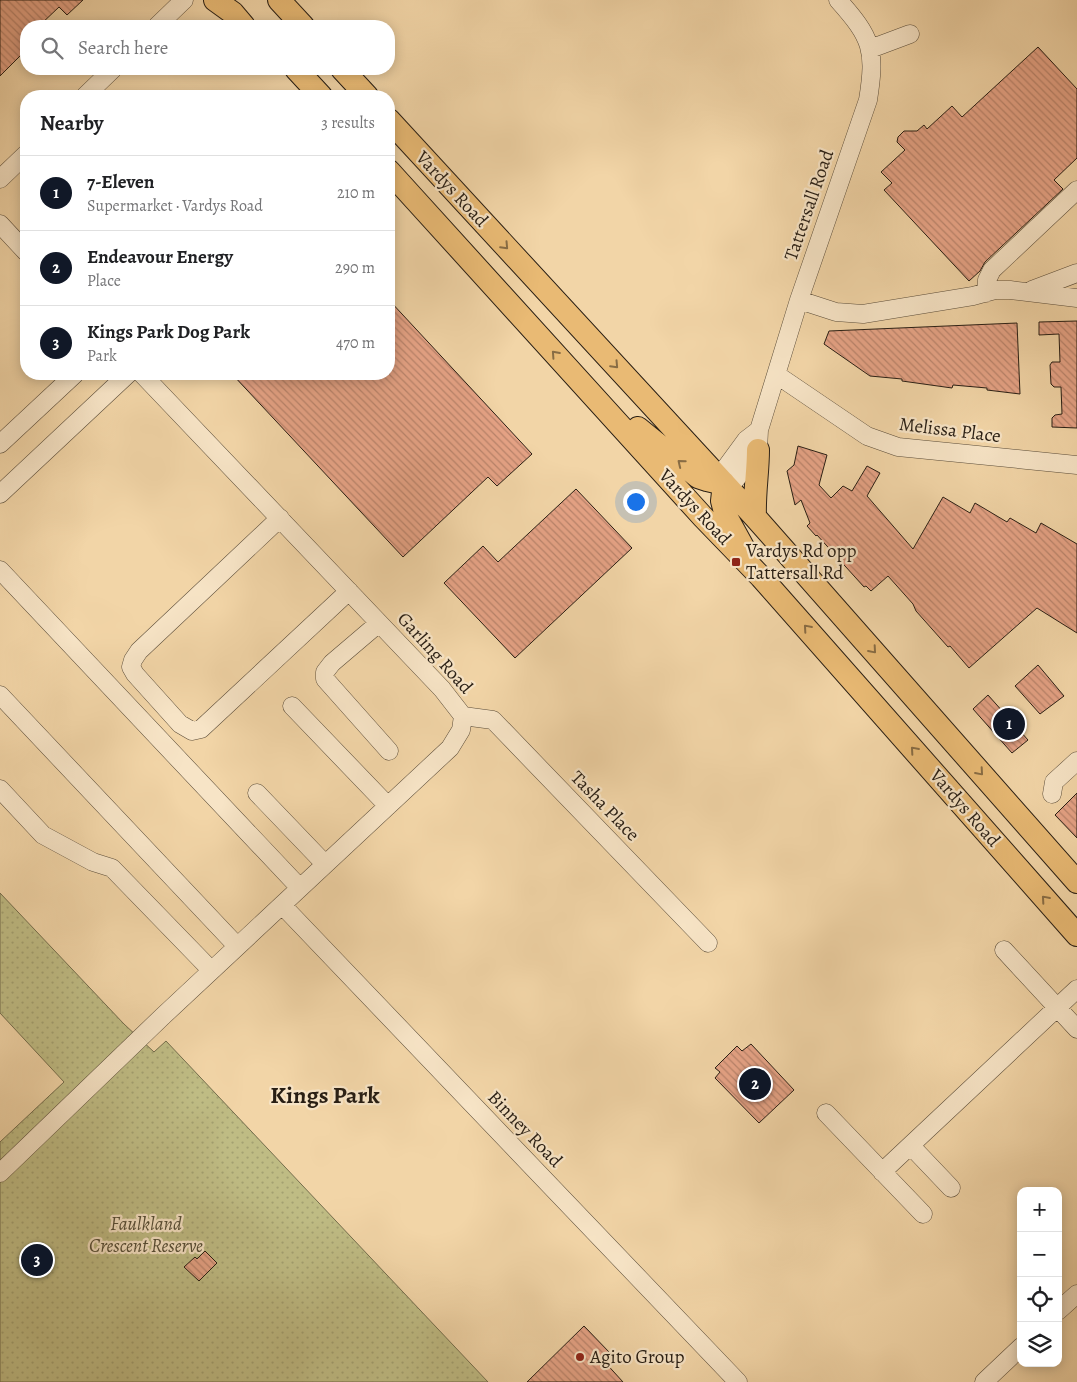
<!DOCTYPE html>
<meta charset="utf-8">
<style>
:root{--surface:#fff;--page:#f6f6f6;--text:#202124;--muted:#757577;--line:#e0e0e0;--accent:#111827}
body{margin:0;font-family:Alegreya,serif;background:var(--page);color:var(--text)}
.controls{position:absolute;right:15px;bottom:15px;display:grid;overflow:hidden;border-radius:10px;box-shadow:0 2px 12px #0003}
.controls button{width:45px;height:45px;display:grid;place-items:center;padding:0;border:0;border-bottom:1px solid var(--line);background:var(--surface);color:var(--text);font:25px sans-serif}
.you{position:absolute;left:635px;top:501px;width:18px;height:18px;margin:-12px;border:4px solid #fff;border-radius:50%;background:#1a73e8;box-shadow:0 0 0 8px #1a73e833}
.badge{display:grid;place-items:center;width:32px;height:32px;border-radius:50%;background:var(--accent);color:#fff;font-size:16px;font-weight:700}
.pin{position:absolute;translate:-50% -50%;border:2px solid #fff;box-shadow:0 1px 5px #0006}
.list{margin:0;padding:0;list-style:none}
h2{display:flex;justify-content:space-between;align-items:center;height:65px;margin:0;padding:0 20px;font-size:21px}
h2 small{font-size:16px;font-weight:400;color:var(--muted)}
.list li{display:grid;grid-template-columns:32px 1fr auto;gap:15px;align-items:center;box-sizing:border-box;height:75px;padding:0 20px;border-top:1px solid var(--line)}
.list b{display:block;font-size:19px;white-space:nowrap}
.list p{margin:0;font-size:16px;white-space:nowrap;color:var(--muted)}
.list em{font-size:16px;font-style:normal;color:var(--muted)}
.icon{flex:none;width:28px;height:28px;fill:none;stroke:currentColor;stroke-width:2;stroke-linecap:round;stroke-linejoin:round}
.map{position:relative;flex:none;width:1077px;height:1382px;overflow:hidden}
.search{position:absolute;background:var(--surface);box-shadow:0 2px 12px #0003;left:20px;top:20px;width:375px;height:55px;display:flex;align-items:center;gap:12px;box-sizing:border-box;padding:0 18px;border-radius:20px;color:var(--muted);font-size:19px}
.panel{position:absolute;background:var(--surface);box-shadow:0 2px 12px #0003;left:20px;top:90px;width:375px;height:290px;border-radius:20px}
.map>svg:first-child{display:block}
.grass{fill:url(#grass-dots);stroke:#746d4c}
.building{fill:url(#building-back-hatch);stroke:#281e14}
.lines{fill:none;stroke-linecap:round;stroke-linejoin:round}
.minor-casing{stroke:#5a4c39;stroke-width:19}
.major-casing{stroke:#281e14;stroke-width:24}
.minor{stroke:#f7e4c6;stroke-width:18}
.major{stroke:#e9ba74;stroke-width:22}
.oneway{stroke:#886c44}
.poi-dot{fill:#8f2418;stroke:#f7e4c6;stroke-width:2}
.labels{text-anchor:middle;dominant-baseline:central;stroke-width:4.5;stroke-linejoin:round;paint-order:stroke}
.street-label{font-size:19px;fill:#281e14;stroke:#f7e4c6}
.poi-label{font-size:19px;fill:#281e14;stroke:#f7e4c6;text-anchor:start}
.park-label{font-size:19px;font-style:italic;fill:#554d36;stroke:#f7e4c6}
.district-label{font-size:24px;font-weight:bold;fill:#281e14;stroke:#f7e4c6}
</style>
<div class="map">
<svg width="1077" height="1382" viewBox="0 0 1077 1382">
<defs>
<pattern id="grass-dots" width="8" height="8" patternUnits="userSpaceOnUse" patternTransform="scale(1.25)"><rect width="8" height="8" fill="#bfbc84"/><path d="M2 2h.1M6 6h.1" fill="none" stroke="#a4a171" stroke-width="1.8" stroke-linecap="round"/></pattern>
<pattern id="building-back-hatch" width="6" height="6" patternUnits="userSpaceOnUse" patternTransform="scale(1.25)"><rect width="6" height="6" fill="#e6a386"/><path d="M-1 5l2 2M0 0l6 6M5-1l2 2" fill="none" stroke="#ba846c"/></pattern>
</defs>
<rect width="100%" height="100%" fill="#f2d5a7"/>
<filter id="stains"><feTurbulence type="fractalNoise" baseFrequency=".004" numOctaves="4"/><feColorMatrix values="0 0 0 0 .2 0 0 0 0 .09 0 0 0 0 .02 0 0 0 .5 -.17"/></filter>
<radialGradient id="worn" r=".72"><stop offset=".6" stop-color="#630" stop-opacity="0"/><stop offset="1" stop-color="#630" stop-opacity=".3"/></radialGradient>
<!-- grass -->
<path class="grass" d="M0,893l124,131 30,28 12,-11 322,341h-488v-240l64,-60 -64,-69z"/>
<!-- building -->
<path class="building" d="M0,0h83l-16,15 -8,-8 -20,19h-13v24l-26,26z
M1038,47l39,42v69l-23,22 9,9 -78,73 -5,9 -11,10 -85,-91 8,-7 -11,-11 24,-22 -8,-8 1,-5 6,-6h13l7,-6 3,4 25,-23 10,11z
M389,300l143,154 -35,32 -9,-9 -85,80 -171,-183h157z
M1077,321v107l-25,-1v-9l3,-3 7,-1 -1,-27h-7l-3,-3 -1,-19 2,-3h8l-1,-28 -20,1v-13z
M1017,323l3,71 -33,-4v-2l-34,-3 -1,3 -50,-7v-2l-32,-3 -46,-32 5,-13z
M798,446l29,9 -8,30 12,13 12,-12 9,5 15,-25 13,7 -13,23 46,53 30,-52 27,16 5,-10 32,19 3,-4 26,15 5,-10 36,21v89l-40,-25 -68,60 -19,-22 -2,1 -32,-36 -3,-7 -25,-28 -17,15 -5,-5 -2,1 -47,-52 -1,1 -9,-10 3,-3 -9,-23 -6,5 -8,-34 7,-6z
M576,489l56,59 -117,110 -71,-75 39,-37 15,16z
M1038,665l26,31 -24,18 -25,-28z
M988,695l40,45 -16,13 -39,-44z
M1077,793v45l-22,-23z
M751,1044l43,46 -35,33 -44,-45 5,-6 -5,-4 22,-22 5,5z
M205,1251l12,12 -18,18 -15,-14 11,-10 2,2z
M584,1326l26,27 -7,7 20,22h-96z"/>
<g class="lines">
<defs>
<path id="minor" d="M157,26l27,-26
M870,49l40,-15
M85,96l28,-27
M0,179l26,-25
M0,224l26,28
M1032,290l45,-17
M986,293l1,-13 5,-10 85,-80
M799,300l37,12 27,2 110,-18 22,-6h15l67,8
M777,375l90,61 31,11 179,18
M759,430l-13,10 -22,30v13l12,-4 22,-29 1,-20 40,-130 69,-200c8,-50 4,-62 -30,-100
M0,444l75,-70
M0,494l128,-120
M280,518l-141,133 -6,9 -2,7 4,7 45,50 12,7 9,-2 148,-138
M0,570l300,318
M379,623l-47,40 -7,9v7l64,72
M0,695l237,251
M292,706l96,100
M463,716l30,4 215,223
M0,789l43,46 50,27 19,6 99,102
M257,793l68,71
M1052,794l2,-12 23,-21
M282,905l456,477
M1004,950l73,79
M826,1113l97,101
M911,1146l40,42
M882,1172l195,-183
M0,1173l163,-157 287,-268 11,-18 2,-14 -21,-27 -300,-315
M1058,1311l19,-17
M984,1382l37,-35"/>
<path id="major" d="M215,0l18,13 11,13
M279,0l24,26
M296,69l25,27
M342,69l25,27
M389,120l366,397 322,365
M389,171l314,346 58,60 316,358
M638,428l60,49 9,3 13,3
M724,483l-2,18 4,15 17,31
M755,517c-1,-23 3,-45 3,-67"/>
</defs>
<!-- minor casing -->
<use href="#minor" class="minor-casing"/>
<!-- major casing -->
<use href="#major" class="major-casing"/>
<!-- minor -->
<use href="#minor" class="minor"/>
<!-- major -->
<use href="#major" class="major"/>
</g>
<!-- one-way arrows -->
<defs><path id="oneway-chevron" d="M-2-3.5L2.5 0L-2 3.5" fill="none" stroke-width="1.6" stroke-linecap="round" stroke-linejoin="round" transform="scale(1.25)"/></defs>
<g class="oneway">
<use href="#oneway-chevron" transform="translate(505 246) rotate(47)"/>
<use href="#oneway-chevron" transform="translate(555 354) rotate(-132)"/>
<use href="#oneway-chevron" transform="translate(615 365) rotate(47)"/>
<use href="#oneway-chevron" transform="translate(681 463) rotate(-141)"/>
<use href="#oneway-chevron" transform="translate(807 628) rotate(-131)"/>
<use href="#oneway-chevron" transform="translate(873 650) rotate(49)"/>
<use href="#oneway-chevron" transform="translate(914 750) rotate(-131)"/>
<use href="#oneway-chevron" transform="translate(980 772) rotate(49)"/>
<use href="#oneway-chevron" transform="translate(1045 899) rotate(-131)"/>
</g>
<!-- markers -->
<g class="poi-dot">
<rect x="731" y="557" width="10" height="10" rx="2.5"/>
<circle cx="580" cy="1357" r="5"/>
</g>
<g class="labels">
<!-- street labels -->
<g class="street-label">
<text transform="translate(452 189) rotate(47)">Vardys Road</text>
<text transform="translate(809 205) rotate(-71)">Tattersall Road</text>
<text transform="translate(950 430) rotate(7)">Melissa Place</text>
<text transform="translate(695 507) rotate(47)">Vardys Road</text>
<text transform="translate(435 653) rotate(48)">Garling Road</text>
<text transform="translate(605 806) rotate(46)">Tasha Place</text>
<text transform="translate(965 808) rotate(49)">Vardys Road</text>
<text transform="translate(525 1129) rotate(46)">Binney Road</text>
</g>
<!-- poi labels -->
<g class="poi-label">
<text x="746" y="551">Vardys Rd opp<tspan x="746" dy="22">Tattersall Rd</tspan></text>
<text x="590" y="1357">Agito Group</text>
</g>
<!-- park labels -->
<g class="park-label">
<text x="146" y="1224">Faulkland<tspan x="146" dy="22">Crescent Reserve</tspan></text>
</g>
<!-- district labels -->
<g class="district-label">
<text x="325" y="1095">Kings Park</text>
</g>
</g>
<rect width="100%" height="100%" filter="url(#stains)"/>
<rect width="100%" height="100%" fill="url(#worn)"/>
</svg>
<div class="controls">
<button>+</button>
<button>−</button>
<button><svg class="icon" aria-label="locate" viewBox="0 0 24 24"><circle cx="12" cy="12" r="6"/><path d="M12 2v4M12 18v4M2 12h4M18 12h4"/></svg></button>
<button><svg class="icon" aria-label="layers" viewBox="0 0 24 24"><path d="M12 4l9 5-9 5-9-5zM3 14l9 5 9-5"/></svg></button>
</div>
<div class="you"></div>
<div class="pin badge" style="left:1009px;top:724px">1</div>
<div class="pin badge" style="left:755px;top:1084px">2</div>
<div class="pin badge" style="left:37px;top:1260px">3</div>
<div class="search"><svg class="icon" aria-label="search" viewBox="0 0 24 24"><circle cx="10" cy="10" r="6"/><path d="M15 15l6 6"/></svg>Search here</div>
<section class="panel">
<h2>Nearby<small>3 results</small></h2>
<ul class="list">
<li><span class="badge">1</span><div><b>7-Eleven</b><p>Supermarket · Vardys Road</p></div><em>210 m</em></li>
<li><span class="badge">2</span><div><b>Endeavour Energy</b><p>Place</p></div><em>290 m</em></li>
<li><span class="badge">3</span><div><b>Kings Park Dog Park</b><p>Park</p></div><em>470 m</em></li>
</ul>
</section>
</div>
